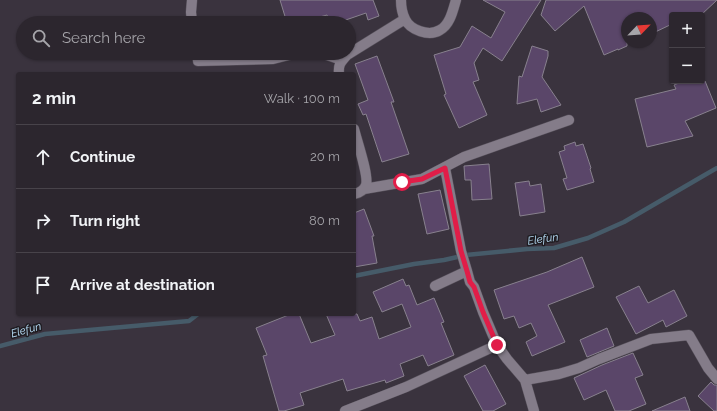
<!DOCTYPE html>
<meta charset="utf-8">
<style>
:root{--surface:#2c262e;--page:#38323a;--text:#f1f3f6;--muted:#a6a5aa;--line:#48434a}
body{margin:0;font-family:Raleway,sans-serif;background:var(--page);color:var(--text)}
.controls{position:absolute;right:12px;top:12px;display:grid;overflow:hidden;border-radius:4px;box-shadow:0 1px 3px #0004}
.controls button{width:36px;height:36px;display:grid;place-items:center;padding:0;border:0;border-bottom:1px solid var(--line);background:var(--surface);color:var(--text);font:20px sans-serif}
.compass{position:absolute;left:621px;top:12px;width:36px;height:36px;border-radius:50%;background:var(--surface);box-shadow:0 1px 3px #0004;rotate:65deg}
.stop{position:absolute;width:12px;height:12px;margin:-9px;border:3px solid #e11d48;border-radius:50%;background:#fff}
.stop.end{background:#e11d48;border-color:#fff;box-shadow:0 1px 4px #0008}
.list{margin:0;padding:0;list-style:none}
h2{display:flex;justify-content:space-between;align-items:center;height:52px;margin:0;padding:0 16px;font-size:17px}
h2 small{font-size:13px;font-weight:400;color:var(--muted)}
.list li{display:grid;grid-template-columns:26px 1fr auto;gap:12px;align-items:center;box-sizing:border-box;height:64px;padding:0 16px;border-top:1px solid var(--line)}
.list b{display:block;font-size:15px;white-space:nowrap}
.list em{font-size:13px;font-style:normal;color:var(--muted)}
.icon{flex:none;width:22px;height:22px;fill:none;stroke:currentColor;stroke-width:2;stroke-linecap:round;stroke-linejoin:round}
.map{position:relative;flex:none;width:717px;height:411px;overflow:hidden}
.search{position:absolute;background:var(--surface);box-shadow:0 1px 3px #0004;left:16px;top:16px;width:340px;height:44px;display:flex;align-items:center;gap:10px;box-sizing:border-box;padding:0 14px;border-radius:22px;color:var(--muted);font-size:15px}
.panel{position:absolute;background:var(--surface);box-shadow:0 1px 3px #0004;left:16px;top:72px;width:340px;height:244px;border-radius:4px}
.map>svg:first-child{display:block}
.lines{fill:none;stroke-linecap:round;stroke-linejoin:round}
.stream{stroke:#465b69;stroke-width:4.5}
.building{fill:#5a4669;stroke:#88818e}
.minor-casing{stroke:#57515b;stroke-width:11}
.minor{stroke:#847c89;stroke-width:10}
.route{stroke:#e11d48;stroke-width:5}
.labels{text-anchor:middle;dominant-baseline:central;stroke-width:3;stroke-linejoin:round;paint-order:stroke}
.water-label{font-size:11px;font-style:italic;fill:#bee5ff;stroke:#1f1c21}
</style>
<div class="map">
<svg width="717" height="411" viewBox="0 0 717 411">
<rect width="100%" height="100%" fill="#3a333e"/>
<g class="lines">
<!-- stream -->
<path class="stream" d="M354,276l60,-12 30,-4 22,-5 61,-6 27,-1 34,-10 36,-16 79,-46 14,-8
M0,346l45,-12 144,-13 9,-7"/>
</g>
<!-- building -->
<path class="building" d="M280,0h93l6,16 -11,4 -2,-7 -29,10h-7l-3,-8 -29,8h-11z
M483,0h58l-39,61 -19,-13 -9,15 5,17 -6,2 14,33 -28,13 -15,-33 2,-1 -12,-39 26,-8 12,-21 19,12 14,-26z
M546,0h171l-16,15h-29v9l-21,10v-16h-24v28l-9,4v-1l-14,6 -20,-49 -29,25 -14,-16z
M532,46l16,5v5l-6,21 19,28 -20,7 -4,-13 -20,5 2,-28 3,1z
M377,56l17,46h-3l18,52 -27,8 -16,-48 -3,1 -5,-11 10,-4 -13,-36z
M684,81h21l11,27 -31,13 8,15 -46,11 -12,-48 41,-10 -2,-4z
M575,142l1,4 7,-2 8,24 -1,1 4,13 -27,8 -4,-11 4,-1 -8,-26 6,-2 -1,-4z
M489,164l3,35 -20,1 -1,-20h-6l-1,-14z
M529,181l1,5 11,-2 4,28 -25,4 -5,-33z
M440,190l9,39 -22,5 -9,-40z
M364,209l10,27h-2l5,27 -23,4v-54z
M582,257l12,30 -46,18 17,37 -33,14 -6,-14 11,-6 -6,-13 -12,5 -5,-12 -10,3 -10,-29 53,-18z
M403,279l3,7 3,-1 8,20 17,-7 10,24 -3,1 13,32 -26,11 -5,-11 -23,9 4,12 -18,7 -1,-3 -38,11 -4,-12 -43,14 4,12 -20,6h-5l-16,-55 4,-1 -11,-27 35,-14h8l12,29 24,-8 -9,-21h31l3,7 12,-4 7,22 32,-12 -9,-23 -20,8 -9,-20z
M639,286l9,17 26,-13 13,26 -21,11 -3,-7 -27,14 -20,-37z
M607,328l7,18 -27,11 -7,-17z
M633,353l10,22 -8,3 11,26 -17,7h-14l-9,-21 -22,10 -10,-22 28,-13z
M485,365l21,39 -13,7h-10l-19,-35z
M711,382l3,3h3v26h-3l-16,-15z
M685,397l5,14h-38z"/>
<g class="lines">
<defs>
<path id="minor" d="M192,0l-1,12 1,11
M401,0c0,6 1,13 4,19 5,11 24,18 35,11 10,-5 13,-20 16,-30
M197,53l1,8 75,-2 24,-6
M321,53l21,7
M339,74c-1,-10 2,-12 8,-19l58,-36
M354,129c3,12 15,47 12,56 -2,6 -7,8 -12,9
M445,168l16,83 6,20
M364,189l58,-10 42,-22 105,-37
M435,286l32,-15 3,11 4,5 9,25 14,33 10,14 18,21 9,31
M525,380l34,-6 20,-6 20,-9 52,-20 38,-4 19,33 9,11
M345,411l61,-24 91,-42"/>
</defs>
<!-- minor casing -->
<use href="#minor" class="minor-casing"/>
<!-- minor -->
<use href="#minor" class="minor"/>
</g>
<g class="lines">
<!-- route -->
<path class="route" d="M402,182l20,-3 23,-11 16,83 6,20 3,11 4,5 9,25 14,33"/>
</g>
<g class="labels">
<!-- water labels -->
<g class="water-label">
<text transform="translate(543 239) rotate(-8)">Elefun</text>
<text transform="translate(26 330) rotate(-15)">Elefun</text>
</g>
</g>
</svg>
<div class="controls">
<button>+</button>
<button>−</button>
</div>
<svg class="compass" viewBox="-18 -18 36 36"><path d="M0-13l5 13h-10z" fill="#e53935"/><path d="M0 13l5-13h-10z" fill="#a6a5aa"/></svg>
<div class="stop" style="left:402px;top:182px"></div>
<div class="stop end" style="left:497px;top:345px"></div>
<div class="search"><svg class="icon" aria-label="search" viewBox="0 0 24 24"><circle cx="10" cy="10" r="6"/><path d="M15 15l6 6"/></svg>Search here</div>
<section class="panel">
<h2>2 min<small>Walk · 100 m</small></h2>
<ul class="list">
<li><svg class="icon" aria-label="ahead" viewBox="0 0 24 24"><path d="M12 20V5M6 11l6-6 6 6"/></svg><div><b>Continue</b></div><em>20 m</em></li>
<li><svg class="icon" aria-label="right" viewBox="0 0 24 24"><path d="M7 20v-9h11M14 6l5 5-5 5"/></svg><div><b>Turn right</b></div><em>80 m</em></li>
<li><svg class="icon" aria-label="arrive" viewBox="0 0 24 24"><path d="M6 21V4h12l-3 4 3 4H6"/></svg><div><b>Arrive at destination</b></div></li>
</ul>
</section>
</div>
